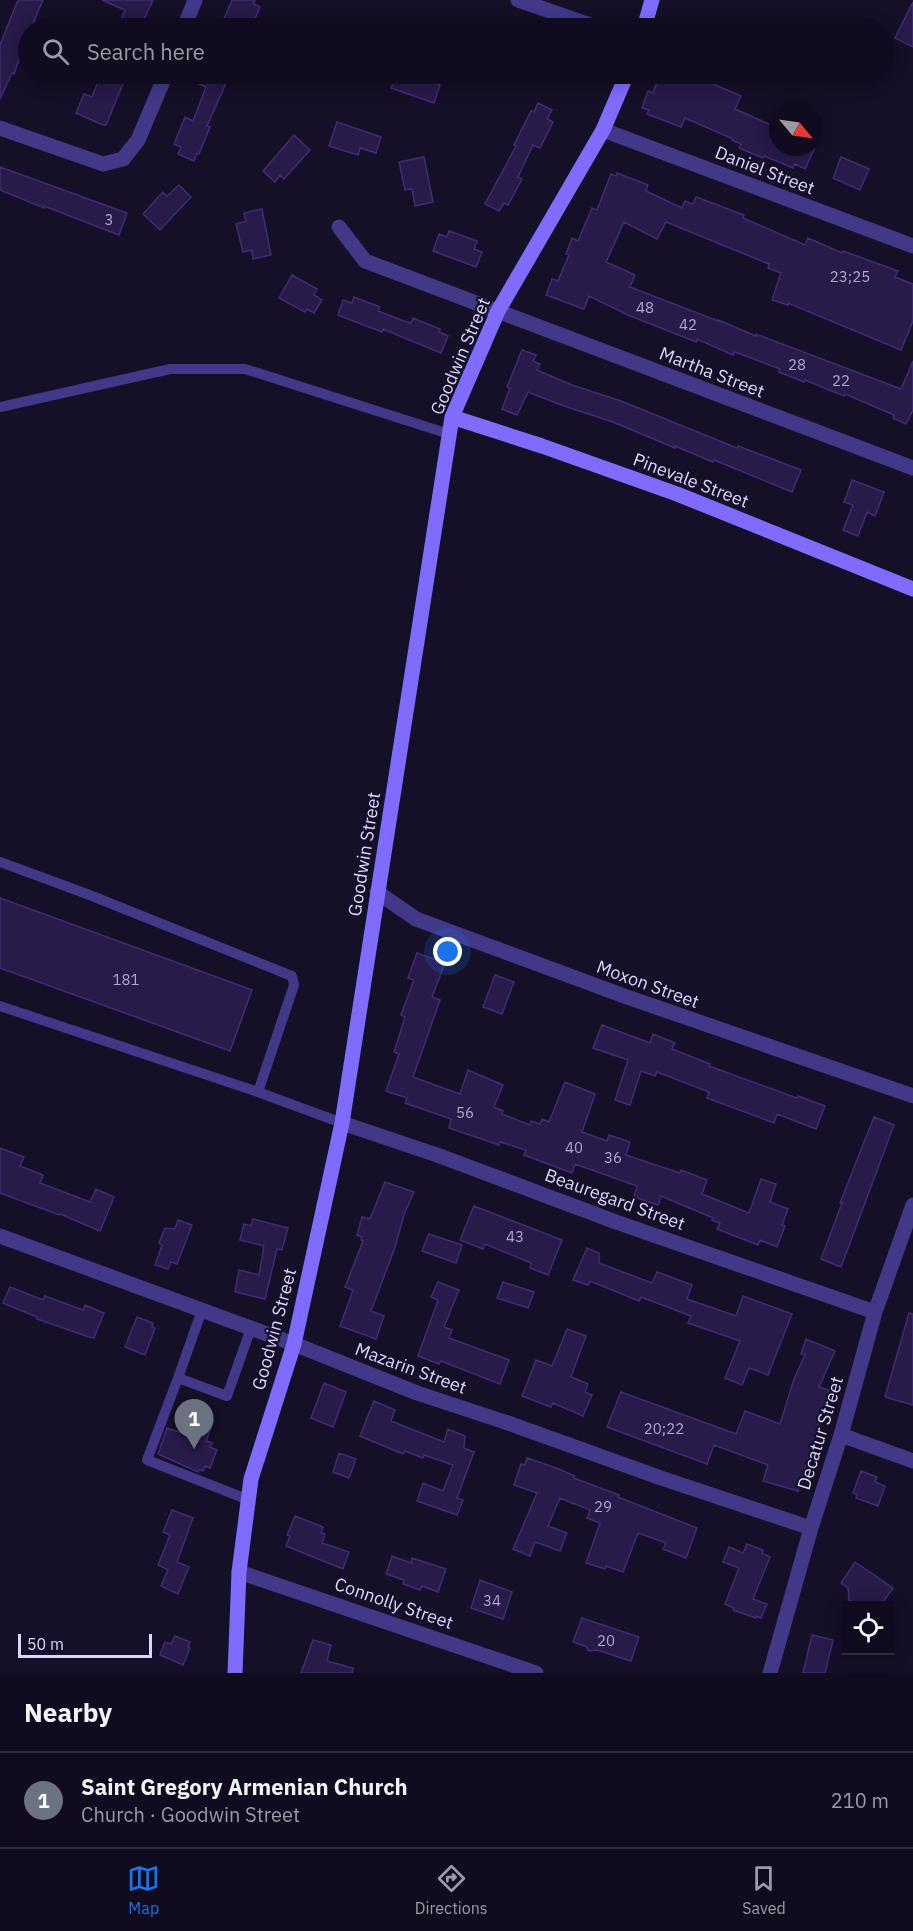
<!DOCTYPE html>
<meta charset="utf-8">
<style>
:root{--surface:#100b1e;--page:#1e192b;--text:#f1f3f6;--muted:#9c9ba4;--line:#302b3c;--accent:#1a73e8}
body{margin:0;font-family:"IBM Plex Sans",sans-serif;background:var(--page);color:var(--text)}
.controls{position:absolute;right:18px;bottom:18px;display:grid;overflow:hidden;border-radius:0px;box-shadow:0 3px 15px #0003}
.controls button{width:54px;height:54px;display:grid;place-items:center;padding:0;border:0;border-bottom:2px solid var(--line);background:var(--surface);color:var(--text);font:30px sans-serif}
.compass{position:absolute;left:769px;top:102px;width:54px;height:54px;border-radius:50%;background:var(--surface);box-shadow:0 3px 15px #0003;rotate:119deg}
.scale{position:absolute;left:18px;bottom:15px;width:134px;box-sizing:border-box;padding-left:6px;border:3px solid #ded5ff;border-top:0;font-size:16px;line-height:21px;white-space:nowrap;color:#ded5ff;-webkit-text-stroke:4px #160f28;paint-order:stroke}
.you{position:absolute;left:448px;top:952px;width:21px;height:21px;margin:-15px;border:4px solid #fff;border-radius:50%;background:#1a73e8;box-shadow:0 0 0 9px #1a73e833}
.badge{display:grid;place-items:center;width:39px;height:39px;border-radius:50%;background:var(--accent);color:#fff;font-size:20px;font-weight:700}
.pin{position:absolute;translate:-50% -50px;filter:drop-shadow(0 2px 3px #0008)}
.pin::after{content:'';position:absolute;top:32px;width:21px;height:18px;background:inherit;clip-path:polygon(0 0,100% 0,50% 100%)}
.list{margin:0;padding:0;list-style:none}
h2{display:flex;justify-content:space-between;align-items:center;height:78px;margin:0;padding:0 24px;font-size:26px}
h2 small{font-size:20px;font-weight:400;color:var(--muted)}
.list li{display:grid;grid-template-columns:39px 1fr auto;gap:18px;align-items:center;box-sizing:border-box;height:96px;padding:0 24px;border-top:2px solid var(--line)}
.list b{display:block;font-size:22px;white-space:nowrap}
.list p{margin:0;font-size:20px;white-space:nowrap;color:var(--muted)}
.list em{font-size:20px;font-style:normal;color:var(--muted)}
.icon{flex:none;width:33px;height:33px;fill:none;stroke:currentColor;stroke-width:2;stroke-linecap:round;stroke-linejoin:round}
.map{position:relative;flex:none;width:913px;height:1673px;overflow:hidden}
.search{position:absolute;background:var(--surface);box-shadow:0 3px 15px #0003;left:18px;right:18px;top:18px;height:66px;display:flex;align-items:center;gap:15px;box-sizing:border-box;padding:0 21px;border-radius:33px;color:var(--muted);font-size:22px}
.sheet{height:174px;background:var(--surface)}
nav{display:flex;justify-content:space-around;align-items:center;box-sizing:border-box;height:84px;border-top:2px solid var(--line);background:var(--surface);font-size:16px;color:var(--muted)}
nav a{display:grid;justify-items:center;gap:3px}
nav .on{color:var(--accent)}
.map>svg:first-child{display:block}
.building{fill:#281a49;stroke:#422b76;stroke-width:1.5}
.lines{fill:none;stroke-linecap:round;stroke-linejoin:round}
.lane{stroke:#433888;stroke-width:10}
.street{stroke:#433888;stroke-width:15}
.secondary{stroke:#7f6cff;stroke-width:15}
.labels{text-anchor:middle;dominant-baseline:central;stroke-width:4.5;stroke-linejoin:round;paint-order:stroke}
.number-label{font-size:15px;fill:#b0a6d2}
.street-label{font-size:18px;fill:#ded5ff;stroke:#160f28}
</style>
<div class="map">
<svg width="913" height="1673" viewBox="0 0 913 1673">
<rect width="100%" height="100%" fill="#160f28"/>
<!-- building -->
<path class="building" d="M18,0h25l-12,28h-3v6l-14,40 -2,-1 -12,26v-54z
M102,0h51l-13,28h-23l8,-18z
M232,0h23l-1,4 6,3 -9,21h-31z
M913,2v45l-18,-9z
M101,74h26l-21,51h-3l-27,-12 8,-19 8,3z
M176,74h54l-23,52 3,1 -11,27 -2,-1 -3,8 -16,-7 3,-7 -7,-3 11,-27 8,4 13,-34z
M396,74h31l-3,5 16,6 -6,18 -43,-15z
M660,74h36l9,3 -1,3 37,16 -6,13 43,19v19h37l-10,22 -10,-5 -2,4 -29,-12 -1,2 -24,-10 2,-4 -9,-4 1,-1 -48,-21 -4,9 -34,-13 2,-4 -7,-2 6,-17 5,2z
M538,103l14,7 -5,9 6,3 -13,26 -7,-3 -15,32 4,2 -14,26 -4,-2 -5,8 -14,-7 31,-58 -2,-1 17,-34 3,1z
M337,122l44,15 -5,16 -16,-5 -2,7 -29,-9z
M294,135l16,15 -26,29 -4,-4 -5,7 -12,-11z
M424,157l9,45 -18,4 -3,-17 -7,1 -6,-28z
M841,157l28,12 -9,21 -27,-12z
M0,167l127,46 -8,22 -75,-29v2l-44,-18z
M617,173l31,12 -2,6 36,17 3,-7 8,3 3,-7 48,18 -1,3 62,27 3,-7 34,15 1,-2 55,20 -3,6 18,7v37l-12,29 -113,-47v2l-16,-5 9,-27 -13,-5 1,-4 -103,-42 -9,17 -33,-17 -18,40 29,13 -5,12 88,34v-1l38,16v-2l145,55 12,-28v49l-7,14 -13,-6 1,-3 -49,-21 -1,2 -39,-16 -1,2 -25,-10 1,-3 -45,-17 -2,3 -36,-16 -1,3 -68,-27 -39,-19 -5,13 -38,-14 6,-16 6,2 11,-26 -3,-1 6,-16 6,3 14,-33 5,2 14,-36 5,2z
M179,185l12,12 -31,33 -17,-16 20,-22 4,4z
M262,209l9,46 -18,4 -1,-9 -9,2 -7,-28 10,-3 -2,-8z
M449,231l28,10 -3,8 8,3 -6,15 -43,-16 6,-17 8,3z
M292,275l25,14 -3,6 8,5 -8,13 -7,-4 -2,3 -26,-14z
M354,297l26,10 -2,4 26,10 7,2 2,-5 27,11 -1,3 9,4 -7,17 -58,-24 -1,3 -44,-17 5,-15 9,3z
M522,350l14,5 -3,6 7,3 -3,6 35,15 49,16 116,47 1,-2 63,24 -9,22 -78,-32 -1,2 -38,-16v2l-62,-26 -49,-16 -36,-14 -11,23 -15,-6 8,-21 -3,-1z
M852,480l32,12 -9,24 -8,-4 -9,24 -15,-6 10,-25 -9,-3z
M0,898l252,92 -22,61 -230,-83z
M417,953l28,10 -13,34 8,3 -27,77 47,17 8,-24 35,15 -9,22 9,4 -1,3 28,11 1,-4 9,3 2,-5 7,3 16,-40 30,12 -13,38 25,9 2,-6 21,7 -4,13 54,18 1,-3 26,10 -5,14 47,19 12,-34 15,5 -6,18 18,7 -6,16 3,1 -8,21 -17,-7 -2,5 -41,-16 3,-6 -8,-3 1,-2 -52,-22 -3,9 -24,-8 3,-11 -62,-22 -3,9 -48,-18 2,-5 -26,-8 -1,3 -50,-17 2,-9 -46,-16 2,-5 -21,-7 13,-37 -5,-2 11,-35 -4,-2 13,-35 -6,-2z
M495,975l19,7 -12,32 -19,-7z
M602,1025l48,18 3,-9 22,9 -3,6 38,15 -1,2 88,32 1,-2 27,10 -9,23 -39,-15 -3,9 -67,-25 2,-6 -52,-20 -2,4 -14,-5 -11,34 -15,-5 13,-40 -35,-12z
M874,1117l20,8 -53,142 -20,-8 21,-56h-2z
M0,1148l24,9 -4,9 23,9 -3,8 50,19 6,-13 18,8 -14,34 -40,-17 -1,1 -59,-22z
M385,1182l29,10 -9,20 -11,38 -23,61 13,5 -8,23 -36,-13 13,-36 -8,-3 18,-46 -2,-1 1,-3 -5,-2 5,-18 8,2z
M474,1206l88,34 -14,35 -18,-7 1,-5 -46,-19 -2,5 -23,-9z
M253,1219l35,9 -6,22 -5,-1 -12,50 -30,-7 4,-22 20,5 5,-29 -24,-6 4,-16 7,2z
M178,1220l14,5 -15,39 -6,-2 -3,7 -13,-4 7,-20 -3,-2 6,-15 10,1z
M429,1234l33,11 -6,18 -34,-12z
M587,1248l12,5v10l53,20 5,-11 35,13 -5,14 49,17 7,-20 49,18 -24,61 -19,-7 -7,17 -17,-7 15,-37 -52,-18 3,-7 -50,-19 -2,4 -49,-20 -2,4 -15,-5z
M438,1282l21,8 -15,37 8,3 -3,8 60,22 -9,24 -59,-23 -2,3 -21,-8 20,-56 -7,-3z
M503,1282l31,10 -6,16 -31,-10z
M10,1287l33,13 2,-4 38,14 2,-5 19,8 -10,25 -5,-1 -52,-18v-2l-34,-14z
M909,1313l4,1v91l-28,-8z
M137,1317l16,6 -1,4 3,1 -10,27 -20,-8z
M567,1329l19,7 -15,41 17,7 -3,8 7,3 -9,21 -30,-13 -2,4 -29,-11 14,-36 16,6z
M806,1339l29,12 -16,36 10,3 -31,101 -35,-10 5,-16 -54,-20 -7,19 -100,-37 14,-35 115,42 9,-23 35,13 14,-45 11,-24 -4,-1z
M324,1383l22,9 -13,35 -22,-9z
M374,1401l21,9 -4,11 53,21 4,-13 17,7 -1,12 10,4 -17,46 6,2 -6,15 -40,-14 6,-18 20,8 10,-26 -29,-10 -1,3 -18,-7 -2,3 -43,-18z
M197,1414l17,7 -8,20 6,2 -2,4 7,3 -7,18 -5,-2 -2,5 -4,-2 -1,3 -40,-18 9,-26 22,7z
M339,1453l17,6 -7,19 -16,-6z
M527,1458l32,11 16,7 -1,2 45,17 -1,2 79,31 -11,30 -23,-9 3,-6 -28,-10 -15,39 -17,-6 -1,3 -19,-6 14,-40 -13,-5 3,-8 -30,-12 -12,28 19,7 -7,18 -25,-9 -5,14 -17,-7 24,-56 -23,-8 7,-21 4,1z
M861,1471l16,6 -2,5 10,4 -7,20 -22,-8 1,-3 -4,-2z
M172,1510l21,8 -16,44 12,5 -11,27 -17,-8 7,-16 -10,-5 12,-30 -7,-3z
M295,1516l28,11 -2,6 4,1 -3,9 27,9 -6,17 -57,-23 4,-10 -3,-1z
M747,1544l16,6 -1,3 8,4 -17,42 14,5 -6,14 -5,-2v2l-23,-8 1,-2 -9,-4 14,-36 -16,-6 6,-15 14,6z
M392,1556l19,7 1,-5 34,11 -8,23 -16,-6 -2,4 -17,-6 1,-4 -18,-6z
M855,1562l38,26 -12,17h-23l-9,-5 -1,-12 -7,-5z
M480,1580l32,12 -9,27 -32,-11z
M582,1618l57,19 -8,24 -34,-11 -9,1 -1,-4 -14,-5z
M812,1635l21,5 -8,33h-22z
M175,1636l15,6 -2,5 2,1 -7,17 -23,-10 5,-13 6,2z
M313,1640l18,5 -4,16 26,7 -1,5h-51z"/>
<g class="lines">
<!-- lane -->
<path class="lane" d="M0,407l170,-38h75l204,65
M0,862l87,32 205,82 2,9 -36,107
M0,1006l258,86 84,31
M202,1310l-24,68 -31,82 102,40
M178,1378l49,18 24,-68"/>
<!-- street -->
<path class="street" d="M518,0l81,28
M184,28l11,-28
M0,128l103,36 20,-5 15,-19 28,-66
M603,130l310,116
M339,227l26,34 548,207
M377,892l39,27 211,78 286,99
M342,1123l95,32 179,67 259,90
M0,1236l294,108 123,49 88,29 156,56 150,50
M841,1435l72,26
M239,1572l297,101
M770,1673l41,-145 30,-93 34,-123 38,-107"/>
<!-- secondary -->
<path class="secondary" d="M644,28l8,-28
M452,417l90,29 135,48 236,95
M235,1673l4,-101 12,-93 43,-135 48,-221 110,-706 46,-106 105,-181 24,-56"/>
</g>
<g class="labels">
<!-- number labels -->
<g class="number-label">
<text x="109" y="219">3</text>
<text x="850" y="276">23;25</text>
<text x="645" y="307">48</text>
<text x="688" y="324">42</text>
<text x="797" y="364">28</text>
<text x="841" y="380">22</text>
<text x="126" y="979">181</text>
<text x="465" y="1112">56</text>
<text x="574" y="1147">40</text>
<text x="613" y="1157">36</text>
<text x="515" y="1236">43</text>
<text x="664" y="1428">20;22</text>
<text x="603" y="1506">29</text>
<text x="492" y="1600">34</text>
<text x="606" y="1640">20</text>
</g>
<!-- street labels -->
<g class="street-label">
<text transform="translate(765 170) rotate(21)">Daniel Street</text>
<text transform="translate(460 356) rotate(-67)">Goodwin Street</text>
<text transform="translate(712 372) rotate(21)">Martha Street</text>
<text transform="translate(691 480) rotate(21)">Pinevale Street</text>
<text transform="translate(364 854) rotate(-81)">Goodwin Street</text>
<text transform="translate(648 984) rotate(20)">Moxon Street</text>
<text transform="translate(615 1199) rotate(20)">Beauregard Street</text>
<text transform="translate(274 1329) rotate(-75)">Goodwin Street</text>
<text transform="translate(411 1368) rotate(20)">Mazarin Street</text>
<text transform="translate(820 1433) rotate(-73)">Decatur Street</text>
<text transform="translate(394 1603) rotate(19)">Connolly Street</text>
</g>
</g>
</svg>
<div class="controls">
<button><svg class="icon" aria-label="locate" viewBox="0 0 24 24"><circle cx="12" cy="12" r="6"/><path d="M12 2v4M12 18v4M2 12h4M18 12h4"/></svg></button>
</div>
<svg class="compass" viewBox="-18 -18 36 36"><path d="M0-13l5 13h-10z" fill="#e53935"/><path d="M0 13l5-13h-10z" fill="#9c9ba4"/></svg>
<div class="scale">50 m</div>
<div class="you"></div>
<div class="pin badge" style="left:194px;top:1449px;background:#6b7280">1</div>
<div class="search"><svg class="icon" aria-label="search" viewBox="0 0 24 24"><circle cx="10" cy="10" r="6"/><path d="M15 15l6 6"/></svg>Search here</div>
</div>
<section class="sheet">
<h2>Nearby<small></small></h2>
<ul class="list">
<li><span class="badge" style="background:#6b7280">1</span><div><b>Saint Gregory Armenian Church</b><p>Church · Goodwin Street</p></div><em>210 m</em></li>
</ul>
</section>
<nav>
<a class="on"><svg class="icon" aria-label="map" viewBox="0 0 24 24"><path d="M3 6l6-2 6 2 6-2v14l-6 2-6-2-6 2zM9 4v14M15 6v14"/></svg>Map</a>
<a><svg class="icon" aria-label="directions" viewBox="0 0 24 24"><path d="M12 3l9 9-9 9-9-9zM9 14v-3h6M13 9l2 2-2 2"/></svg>Directions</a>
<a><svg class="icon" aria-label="saved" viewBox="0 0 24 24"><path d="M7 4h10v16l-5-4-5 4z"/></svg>Saved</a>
</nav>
